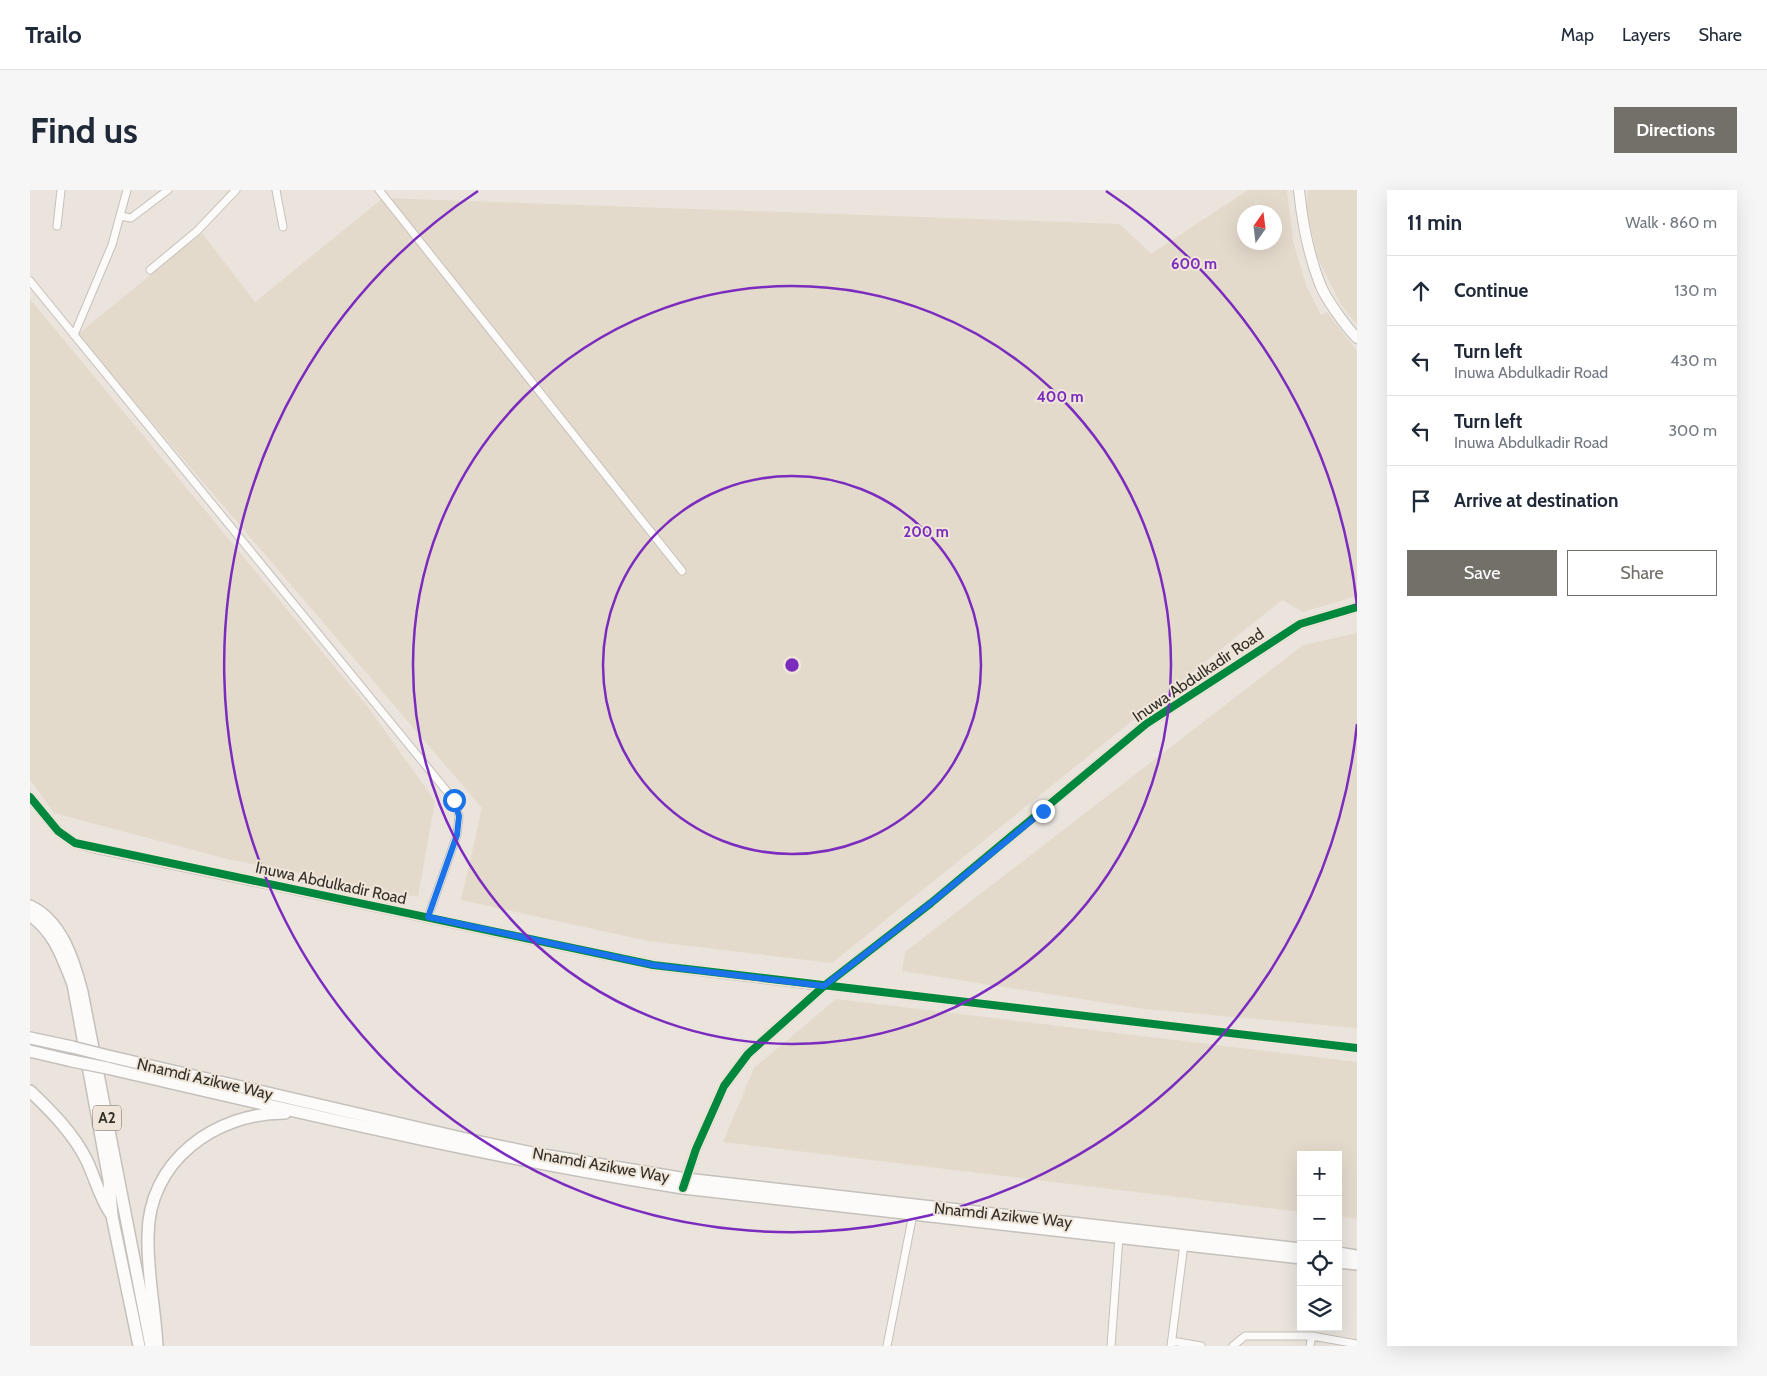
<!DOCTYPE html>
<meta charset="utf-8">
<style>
:root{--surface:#fff;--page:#f6f6f7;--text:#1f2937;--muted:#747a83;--line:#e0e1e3;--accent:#736f69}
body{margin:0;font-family:Cabin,sans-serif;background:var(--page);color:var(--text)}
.controls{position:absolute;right:15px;bottom:15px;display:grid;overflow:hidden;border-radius:0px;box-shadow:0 5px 20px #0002}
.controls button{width:45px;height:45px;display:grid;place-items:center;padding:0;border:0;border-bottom:1px solid var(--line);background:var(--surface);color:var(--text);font:25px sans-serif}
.compass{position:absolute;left:1207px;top:15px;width:45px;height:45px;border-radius:50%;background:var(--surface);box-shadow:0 5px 20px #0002;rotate:14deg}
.stop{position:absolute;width:15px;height:15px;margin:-11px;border:4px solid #1a73e8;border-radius:50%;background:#fff}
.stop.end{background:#1a73e8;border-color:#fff;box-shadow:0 1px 5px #0008}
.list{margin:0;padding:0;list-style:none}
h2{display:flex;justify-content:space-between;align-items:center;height:65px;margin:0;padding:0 20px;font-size:21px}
h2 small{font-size:16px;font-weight:400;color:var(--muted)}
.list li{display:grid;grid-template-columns:32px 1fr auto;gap:15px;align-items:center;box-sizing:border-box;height:70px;padding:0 20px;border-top:1px solid var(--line)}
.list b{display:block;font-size:19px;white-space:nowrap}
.list p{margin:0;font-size:16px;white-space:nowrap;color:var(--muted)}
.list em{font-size:16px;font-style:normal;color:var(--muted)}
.actions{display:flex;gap:10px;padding:15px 20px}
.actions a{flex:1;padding:11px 0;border:1px solid var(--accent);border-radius:0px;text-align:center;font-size:18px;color:var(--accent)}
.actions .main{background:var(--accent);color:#fff}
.icon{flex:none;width:28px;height:28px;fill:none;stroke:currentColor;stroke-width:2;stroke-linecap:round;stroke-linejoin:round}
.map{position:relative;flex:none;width:1327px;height:1156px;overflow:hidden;border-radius:0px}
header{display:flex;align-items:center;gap:30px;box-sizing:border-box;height:70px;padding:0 25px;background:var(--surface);border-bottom:1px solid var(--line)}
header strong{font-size:24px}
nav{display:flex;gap:28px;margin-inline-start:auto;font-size:18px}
.intro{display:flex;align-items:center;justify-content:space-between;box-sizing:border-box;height:120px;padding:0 30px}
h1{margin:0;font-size:35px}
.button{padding:12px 22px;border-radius:0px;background:var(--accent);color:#fff;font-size:18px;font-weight:700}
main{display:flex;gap:30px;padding:0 30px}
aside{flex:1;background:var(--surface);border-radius:0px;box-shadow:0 5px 20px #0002}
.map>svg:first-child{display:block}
.built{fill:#e4dacc;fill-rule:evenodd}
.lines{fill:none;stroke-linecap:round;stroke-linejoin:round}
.minor-casing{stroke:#c5c0bb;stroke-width:9}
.tertiary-casing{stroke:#c5c0bb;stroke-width:11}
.secondary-casing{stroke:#c5c0bb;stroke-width:12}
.trunk-casing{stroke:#c5c0bb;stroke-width:14}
.minor{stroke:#fcfbfa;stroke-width:7}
.tertiary{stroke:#fcfbfa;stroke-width:9}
.secondary{stroke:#fcfbfa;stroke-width:10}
.trunk{stroke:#fcfbfa;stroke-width:11}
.trunk-bridge-casing{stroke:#c5c0bb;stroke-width:14;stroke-linecap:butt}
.trunk-bridge{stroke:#fcfbfa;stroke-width:11}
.cycleway-casing{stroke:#efe5d8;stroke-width:11}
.cycleway{stroke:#00873e;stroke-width:8}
.route{stroke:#1a73e8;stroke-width:6}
.ring{fill:none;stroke:#7b2cbf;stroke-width:2.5}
.labels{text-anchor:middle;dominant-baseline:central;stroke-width:4;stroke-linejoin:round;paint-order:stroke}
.shield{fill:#efe5d8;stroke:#6b665f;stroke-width:1}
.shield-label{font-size:15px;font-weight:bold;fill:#33302b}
.street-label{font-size:16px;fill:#33302b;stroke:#efe5d8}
.centre{fill:#7b2cbf;stroke:#efe5d8;stroke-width:2.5}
.ring-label{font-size:15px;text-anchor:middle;font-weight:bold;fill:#7b2cbf;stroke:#efe5d8;stroke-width:4;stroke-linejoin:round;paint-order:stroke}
</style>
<header>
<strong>Trailo</strong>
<nav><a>Map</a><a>Layers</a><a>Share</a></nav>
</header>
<div class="intro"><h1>Find us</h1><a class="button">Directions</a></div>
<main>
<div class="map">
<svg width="1327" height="1156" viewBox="0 0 1327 1156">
<rect width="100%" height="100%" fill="#eae4dd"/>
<!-- built -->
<path class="built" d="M1218,0h39l6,51 13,44 15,30 6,-3 30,39v245l-54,16 -21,-12 -450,363 -184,-22 -187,-41 21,-92 -405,-473 125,-102 53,69 128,-104 737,26 31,30zM1214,22h30v30h-30z
M1278,0h49v134l-16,-19 -24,-49 -11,-50z
M0,109l337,407 68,95 -17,96 -191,-38 -173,-46 -24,-33z
M1327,443v395l-212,-19 -243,-38 3,-19 398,-307z
M806,809l521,63v157l-19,-3v-61h-37v57l-578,-70 31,-74z"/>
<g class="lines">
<defs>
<path id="minor" d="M246,0l7,37
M349,0l303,381
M90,26l11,2 37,-28
M27,36l4,-36
M120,80l47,-39 39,-41
M0,91l424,519 5,16 -2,19 -29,82
M44,145l38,-90 15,-55
M794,796l533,62
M1142,1151l29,5
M857,1156l26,-132
M1081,1156l8,-109
M1141,1156l13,-102
M1203,1156l12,-10h67l45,8
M1280,1156l2,-10"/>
<path id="tertiary" d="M0,607l28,34 17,12 19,5 559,117 171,21
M656,989l10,-30 28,-63 24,-32 76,-68 107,-83 215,-179 154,-100 57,-17"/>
<path id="secondary" d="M1269,0c3,30 10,66 21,94 5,14 27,44 37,54"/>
<path id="trunk" d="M0,716c32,15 44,55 52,86l69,354
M0,725c25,18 32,42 43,69l36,196 3,36 27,130
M0,848l42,9
M0,861l42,10
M78,866l358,83 71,15 149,25 615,70
M77,878c191,44 382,90 576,120l618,70
M0,901c21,20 44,43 57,70 8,17 13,37 24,53
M1308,1063l19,3
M1308,1072l19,2
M127,1156c-2,-37 -10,-73 -9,-110 0,-75 67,-123 137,-123"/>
</defs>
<!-- minor casing -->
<use href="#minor" class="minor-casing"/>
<!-- tertiary casing -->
<use href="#tertiary" class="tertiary-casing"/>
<!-- secondary casing -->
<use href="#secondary" class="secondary-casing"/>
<!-- trunk casing -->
<use href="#trunk" class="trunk-casing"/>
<!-- minor -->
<use href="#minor" class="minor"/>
<!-- tertiary -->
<use href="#tertiary" class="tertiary"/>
<!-- secondary -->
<use href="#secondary" class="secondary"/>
<!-- trunk -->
<use href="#trunk" class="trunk"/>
<defs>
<path id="trunk-bridge" d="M42,857l36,9
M42,871l35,7"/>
</defs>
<!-- trunk-bridge casing -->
<use href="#trunk-bridge" class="trunk-bridge-casing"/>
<!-- trunk-bridge -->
<use href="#trunk-bridge" class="trunk-bridge"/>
<defs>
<path id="cycleway" d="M0,607l28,34 17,12 578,122 704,83
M653,998l13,-39 28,-63 24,-32 76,-68 107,-83 215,-179 154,-100 57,-17"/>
</defs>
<!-- cycleway casing -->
<use href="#cycleway" class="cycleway-casing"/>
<!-- cycleway -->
<use href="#cycleway" class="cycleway"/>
</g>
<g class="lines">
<!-- route -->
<path class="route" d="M424,610l5,16 -2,19 -29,82 225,48 171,21 107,-83 112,-92"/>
</g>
<!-- distance rings -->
<g class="ring">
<circle cx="762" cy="475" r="189"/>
<circle cx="762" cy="475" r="379"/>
<path d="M1327 534A568 568 0 1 1 448 1M1076 1A568 568 0 0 1 1327 416"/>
</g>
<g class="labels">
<!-- shield labels -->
<rect class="shield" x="63" y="915.5" width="28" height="25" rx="4"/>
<g class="shield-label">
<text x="77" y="928">A2</text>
</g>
<!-- street labels -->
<g class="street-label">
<text transform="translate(1168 485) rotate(-34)">Inuwa Abdulkadir Road</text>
<text transform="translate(301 693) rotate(12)">Inuwa Abdulkadir Road</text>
<text transform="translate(175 889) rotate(13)">Nnamdi Azikwe Way</text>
<text transform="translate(571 975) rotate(10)">Nnamdi Azikwe Way</text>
<text transform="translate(973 1025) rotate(6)">Nnamdi Azikwe Way</text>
</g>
</g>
<circle cx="762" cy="475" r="8" class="centre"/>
<g class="ring-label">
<text x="1164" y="79">600 m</text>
<text x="1030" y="212">400 m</text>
<text x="896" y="347">200 m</text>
</g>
</svg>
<div class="controls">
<button>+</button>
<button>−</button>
<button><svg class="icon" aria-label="locate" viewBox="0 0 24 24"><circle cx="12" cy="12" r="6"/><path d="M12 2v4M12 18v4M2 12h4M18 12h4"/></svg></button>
<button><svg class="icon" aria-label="layers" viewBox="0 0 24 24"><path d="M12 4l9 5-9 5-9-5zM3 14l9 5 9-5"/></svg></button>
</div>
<svg class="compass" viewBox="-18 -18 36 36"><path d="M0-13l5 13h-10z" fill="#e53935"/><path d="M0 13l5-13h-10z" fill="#747a83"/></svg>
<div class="stop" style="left:424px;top:610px"></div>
<div class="stop end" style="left:1013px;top:621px"></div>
</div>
<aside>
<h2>11 min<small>Walk · 860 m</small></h2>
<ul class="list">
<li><svg class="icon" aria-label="ahead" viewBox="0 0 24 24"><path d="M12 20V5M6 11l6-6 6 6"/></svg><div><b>Continue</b></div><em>130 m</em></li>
<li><svg class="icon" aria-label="left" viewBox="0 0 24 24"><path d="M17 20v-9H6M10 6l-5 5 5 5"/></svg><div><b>Turn left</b><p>Inuwa Abdulkadir Road</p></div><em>430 m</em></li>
<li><svg class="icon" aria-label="left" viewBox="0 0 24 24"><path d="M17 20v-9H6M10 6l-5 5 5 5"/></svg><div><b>Turn left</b><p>Inuwa Abdulkadir Road</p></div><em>300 m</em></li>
<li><svg class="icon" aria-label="arrive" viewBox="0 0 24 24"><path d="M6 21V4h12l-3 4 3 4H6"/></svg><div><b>Arrive at destination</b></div></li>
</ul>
<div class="actions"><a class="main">Save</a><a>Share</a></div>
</aside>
</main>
